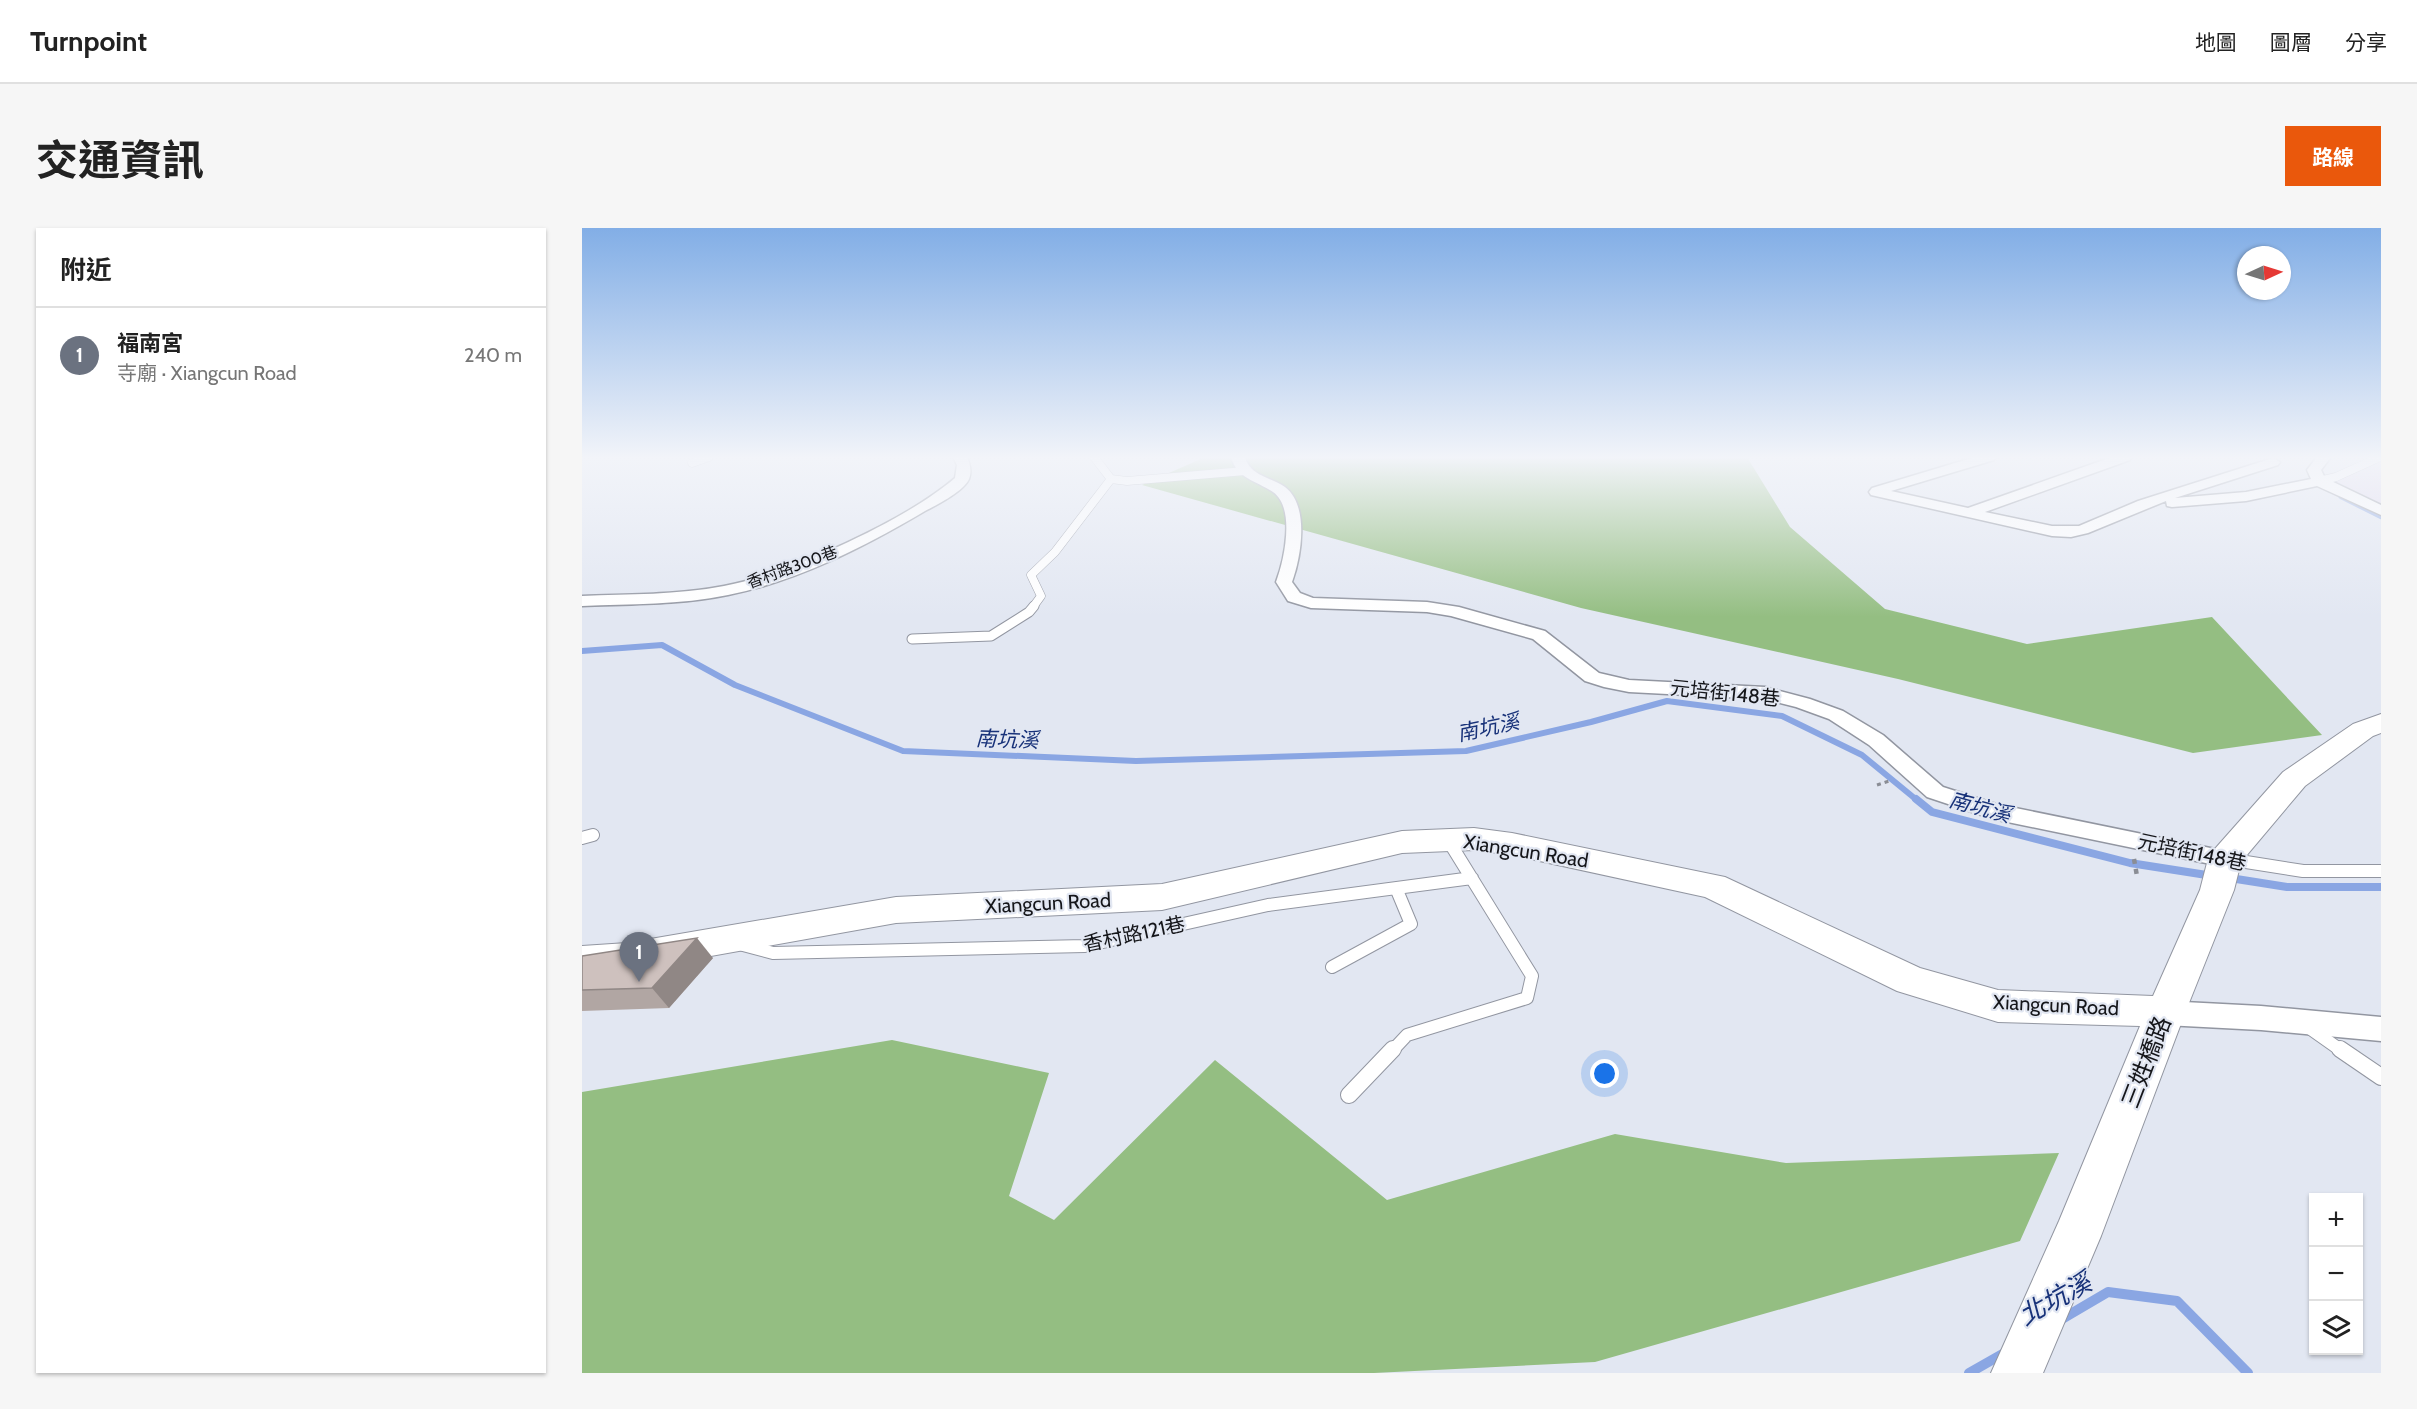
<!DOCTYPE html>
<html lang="zh-TW">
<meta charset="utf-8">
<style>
:root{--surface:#fff;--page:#f6f6f6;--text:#222;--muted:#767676;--line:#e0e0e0;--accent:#ea580c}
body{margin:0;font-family:Cabin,"Noto Sans TC",sans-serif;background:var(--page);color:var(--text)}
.controls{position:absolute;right:18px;bottom:18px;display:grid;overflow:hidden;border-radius:0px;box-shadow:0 2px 4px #0004}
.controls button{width:54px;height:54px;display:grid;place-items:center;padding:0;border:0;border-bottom:2px solid var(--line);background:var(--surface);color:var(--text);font:30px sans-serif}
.compass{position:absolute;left:1655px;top:18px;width:54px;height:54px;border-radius:50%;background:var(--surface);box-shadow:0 2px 4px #0004;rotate:86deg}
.you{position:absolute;left:1023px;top:846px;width:21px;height:21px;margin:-15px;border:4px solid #fff;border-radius:50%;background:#1a73e8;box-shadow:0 0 0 9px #1a73e833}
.badge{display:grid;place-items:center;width:39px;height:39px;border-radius:50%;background:var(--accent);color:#fff;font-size:20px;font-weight:700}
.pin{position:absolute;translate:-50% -50px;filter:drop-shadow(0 2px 3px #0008)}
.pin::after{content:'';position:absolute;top:32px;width:21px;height:18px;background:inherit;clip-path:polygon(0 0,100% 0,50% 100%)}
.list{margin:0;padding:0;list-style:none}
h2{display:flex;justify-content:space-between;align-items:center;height:78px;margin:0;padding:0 24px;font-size:26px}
h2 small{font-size:20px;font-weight:400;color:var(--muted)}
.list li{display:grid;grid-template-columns:39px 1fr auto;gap:18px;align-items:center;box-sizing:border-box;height:96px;padding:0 24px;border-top:2px solid var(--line)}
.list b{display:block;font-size:22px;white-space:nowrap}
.list p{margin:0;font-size:20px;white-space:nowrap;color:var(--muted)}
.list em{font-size:20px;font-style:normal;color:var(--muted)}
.icon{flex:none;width:33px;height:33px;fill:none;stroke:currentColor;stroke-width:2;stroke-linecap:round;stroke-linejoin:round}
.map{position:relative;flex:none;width:1799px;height:1145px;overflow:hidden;border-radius:0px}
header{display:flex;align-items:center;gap:36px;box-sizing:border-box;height:84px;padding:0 30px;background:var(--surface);border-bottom:2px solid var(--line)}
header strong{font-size:28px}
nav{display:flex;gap:33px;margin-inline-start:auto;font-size:21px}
.intro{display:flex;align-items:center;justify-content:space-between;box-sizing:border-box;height:144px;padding:0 36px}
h1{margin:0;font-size:42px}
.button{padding:15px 27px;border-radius:0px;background:var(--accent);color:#fff;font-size:21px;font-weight:700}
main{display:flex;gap:36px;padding:0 36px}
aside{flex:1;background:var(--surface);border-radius:0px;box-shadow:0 2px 4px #0004}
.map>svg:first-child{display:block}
.education{fill:#e0d9ee}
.forest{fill:#94be82}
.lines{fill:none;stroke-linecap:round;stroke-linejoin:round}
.stream-far3{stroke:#8aa6e3;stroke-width:4.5}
.stream-far2{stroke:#8aa6e3;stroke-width:6}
.stream-far1{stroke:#8aa6e3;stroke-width:8}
.stream{stroke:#8aa6e3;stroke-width:10}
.lane-far3-casing{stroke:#9296a1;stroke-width:9}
.lane-far2-casing{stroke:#9296a1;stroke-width:11}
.lane-far1-casing{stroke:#9296a1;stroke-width:14}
.lane-casing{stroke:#9296a1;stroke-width:18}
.street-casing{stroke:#9296a1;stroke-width:3}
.secondary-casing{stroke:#9296a1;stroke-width:2}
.path-far1{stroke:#8a8d95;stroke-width:3;stroke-dasharray:4 4;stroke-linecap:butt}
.path{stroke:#8a8d95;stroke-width:4.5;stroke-dasharray:5 5;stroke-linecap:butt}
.lane-far3{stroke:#fff;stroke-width:8}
.lane-far2{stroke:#fff;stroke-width:9}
.lane-far1{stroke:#fff;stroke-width:12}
.lane{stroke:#fff;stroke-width:16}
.street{fill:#fff;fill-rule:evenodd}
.secondary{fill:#fff;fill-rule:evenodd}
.wall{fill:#b1a6a3}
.shaded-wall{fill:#908785}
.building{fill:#cec1be;stroke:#908785;stroke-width:1.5}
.labels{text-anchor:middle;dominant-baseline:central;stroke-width:4.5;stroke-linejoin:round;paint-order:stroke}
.far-street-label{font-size:16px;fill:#15161a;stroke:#e2e7f2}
.street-label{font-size:20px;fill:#15161a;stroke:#e2e7f2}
.water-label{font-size:21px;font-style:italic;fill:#183279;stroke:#e2e7f2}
.near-street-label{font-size:24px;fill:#15161a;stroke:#e2e7f2}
.near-water-label{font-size:26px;font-style:italic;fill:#183279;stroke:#e2e7f2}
</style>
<header>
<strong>Turnpoint</strong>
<nav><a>地圖</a><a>圖層</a><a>分享</a></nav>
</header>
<div class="intro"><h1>交通資訊</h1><a class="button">路線</a></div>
<main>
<aside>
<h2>附近<small></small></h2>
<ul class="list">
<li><span class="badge" style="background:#6b7280">1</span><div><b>福南宮</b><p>寺廟 · Xiangcun Road</p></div><em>240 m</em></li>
</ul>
</aside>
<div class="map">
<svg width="1799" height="1145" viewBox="0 0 1799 1145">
<rect width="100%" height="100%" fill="#e2e7f2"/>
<!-- education -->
<path class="education" d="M1799,231v48l-50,-25z"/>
<!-- forest -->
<path class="forest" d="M623,229h542l43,70 95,82 142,35 185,-27 110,118 -129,18 -295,-74 -317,-71 -439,-123z
M310,812l157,33 -40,123 45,24 161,-160 172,140 228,-66 171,29 273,-10 -39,88 -425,121 -221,11h-792v-281z"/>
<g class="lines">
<!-- stream-far3 -->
<path class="stream-far3" d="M1759,269l40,20"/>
<!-- stream-far2 -->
<path class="stream-far2" d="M0,423l80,-6 73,40 168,66 233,10 330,-10 125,-29 76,-21 115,15 80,39 56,46"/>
<!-- stream-far1 -->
<path class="stream-far1" d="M1334,571l16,13 198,51 83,13
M1648,650l57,9h94"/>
<!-- stream -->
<path class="stream" d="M1480,1091l46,-27 69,9 71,72
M1387,1145l37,-21"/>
<defs>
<path id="lane-far3" d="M512,229l17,22 16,2 118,-10
M110,235l17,-6
M1737,253l17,-4 44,-20
M451,379l8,-11 -10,-21 24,-23 56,-73"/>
<path id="lane-far2" d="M330,411l79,-3 38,-24 5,-6"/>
<path id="lane-far1" d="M0,610l11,-3
M1645,631l76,12h78
M161,717l30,8 312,-7 183,-41 204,-27
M750,739l79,-43 -15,-36
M1726,799l34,24
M810,823l15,-16 120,-37 5,-22 -84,-136"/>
<path id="lane" d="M1758,821l41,28
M767,867l44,-46"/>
<path id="street" d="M371,229h14c3,7 5,14 2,22 -5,12 -32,26 -44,32 -61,36 -127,70 -197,84 -48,10 -97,9 -146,11v-10c47,-2 95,-1 142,-10 66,-13 181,-65 231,-108l2,-13z
M649,229h14c5,19 26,20 40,30 25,19 16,70 7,95l8,11 13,5 114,4 32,5 86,24 54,42 30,7 136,7 45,12 33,12 40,24 60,52 53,17 229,47 8,2 4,6 -4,6 -8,2 -232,-48 -66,-22 -58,-52 -40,-26 -33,-12 -32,-8 -135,-7 -25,-5 -19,-6 -52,-42 -82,-23 -24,-4 -116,-4 -23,-7 -12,-19c8,-21 20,-74 -3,-90 -16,-11 -36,-13 -42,-35z
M1393,229h21l-2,3 -103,31 77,17 144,-51h20l-2,3 -145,52 67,14h27l59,-25 135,-43 7,4 -2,3 -103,33 71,-6 65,-13 -4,-9 10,-13h14l-10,13 4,8 56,27v10l-64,-29 -71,15 -74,6 -5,-1 -1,-5 -78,32 -17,4 -19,-1 -181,-41 -2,-3 3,-4z
M1583,773l96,5 120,11v24l-120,-11 -96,-5 -10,-4 -4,-8 4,-8z"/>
<path id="secondary" d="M1799,486v19l-8,3 -68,50 -64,76 -7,28 -49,123 -84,223 -58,137h-52l68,-152 81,-195 -142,-4 -101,-31 -192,-94 -193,-42 -38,-5 -72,3 -240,57 -266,13 -269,48 -45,5v-30l45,-3 269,-46 266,-13 240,-53 72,-3 38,5 213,44 195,91 78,22 155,6 47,-106 8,-31 5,-8 70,-79 70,-48z"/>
</defs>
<!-- lane-far3 casing -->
<use href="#lane-far3" class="lane-far3-casing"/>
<!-- lane-far2 casing -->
<use href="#lane-far2" class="lane-far2-casing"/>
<!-- lane-far1 casing -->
<use href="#lane-far1" class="lane-far1-casing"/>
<!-- lane casing -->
<use href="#lane" class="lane-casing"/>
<!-- street casing -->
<use href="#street" class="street-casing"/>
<!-- secondary casing -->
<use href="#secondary" class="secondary-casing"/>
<!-- path-far1 -->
<path class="path-far1" d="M1295,557l15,-5"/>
<!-- path -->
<path class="path" d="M1552,631l3,17"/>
<!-- lane-far3 -->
<use href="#lane-far3" class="lane-far3"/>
<!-- lane-far2 -->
<use href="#lane-far2" class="lane-far2"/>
<!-- lane-far1 -->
<use href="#lane-far1" class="lane-far1"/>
<!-- lane -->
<use href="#lane" class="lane"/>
<!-- street -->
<use href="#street" class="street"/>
<!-- secondary -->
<use href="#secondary" class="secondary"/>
</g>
<!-- wall -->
<path class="wall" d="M0,728l131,2 -44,50 -87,3z"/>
<!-- shaded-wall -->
<path class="shaded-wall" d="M115,710l16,20 -44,50 -17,-20z"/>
<!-- building -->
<path class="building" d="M115,710l-45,50 -70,2v-34z"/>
<!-- sky -->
<linearGradient id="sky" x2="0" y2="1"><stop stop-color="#82aee6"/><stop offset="0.59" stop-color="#f2f4f9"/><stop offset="1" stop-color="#f2f4f9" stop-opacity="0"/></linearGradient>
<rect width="1799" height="389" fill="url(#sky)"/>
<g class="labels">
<!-- far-street labels -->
<g class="far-street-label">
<text transform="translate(210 339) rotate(-20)">香村路300巷</text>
</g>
<!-- street labels -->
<g class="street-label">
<text transform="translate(1143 465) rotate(6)">元培街148巷</text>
<text transform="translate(944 623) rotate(9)">Xiangcun Road</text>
<text transform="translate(1610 624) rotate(12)">元培街148巷</text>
<text transform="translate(466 675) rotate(-3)">Xiangcun Road</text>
<text transform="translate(552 706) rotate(-12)">香村路121巷</text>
<text transform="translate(1474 777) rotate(3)">Xiangcun Road</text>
</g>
<!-- water labels -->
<g class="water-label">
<text transform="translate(906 499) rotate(-12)">南坑溪</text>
<text transform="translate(425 511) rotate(2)">南坑溪</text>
<text transform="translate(1398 579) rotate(15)">南坑溪</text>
</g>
<!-- near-street labels -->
<g class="near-street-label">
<text transform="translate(1564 834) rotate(-69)">三姓橋路</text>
</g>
<!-- near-water labels -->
<g class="near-water-label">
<text transform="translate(1473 1071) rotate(-29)">北坑溪</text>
</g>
</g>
</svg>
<div class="controls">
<button>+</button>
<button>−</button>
<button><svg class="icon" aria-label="layers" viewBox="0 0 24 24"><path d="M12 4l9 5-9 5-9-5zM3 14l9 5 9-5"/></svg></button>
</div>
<svg class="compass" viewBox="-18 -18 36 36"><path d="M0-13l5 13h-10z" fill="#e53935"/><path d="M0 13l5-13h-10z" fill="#767676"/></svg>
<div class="you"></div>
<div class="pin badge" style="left:57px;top:754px;background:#6b7280">1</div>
</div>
</main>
